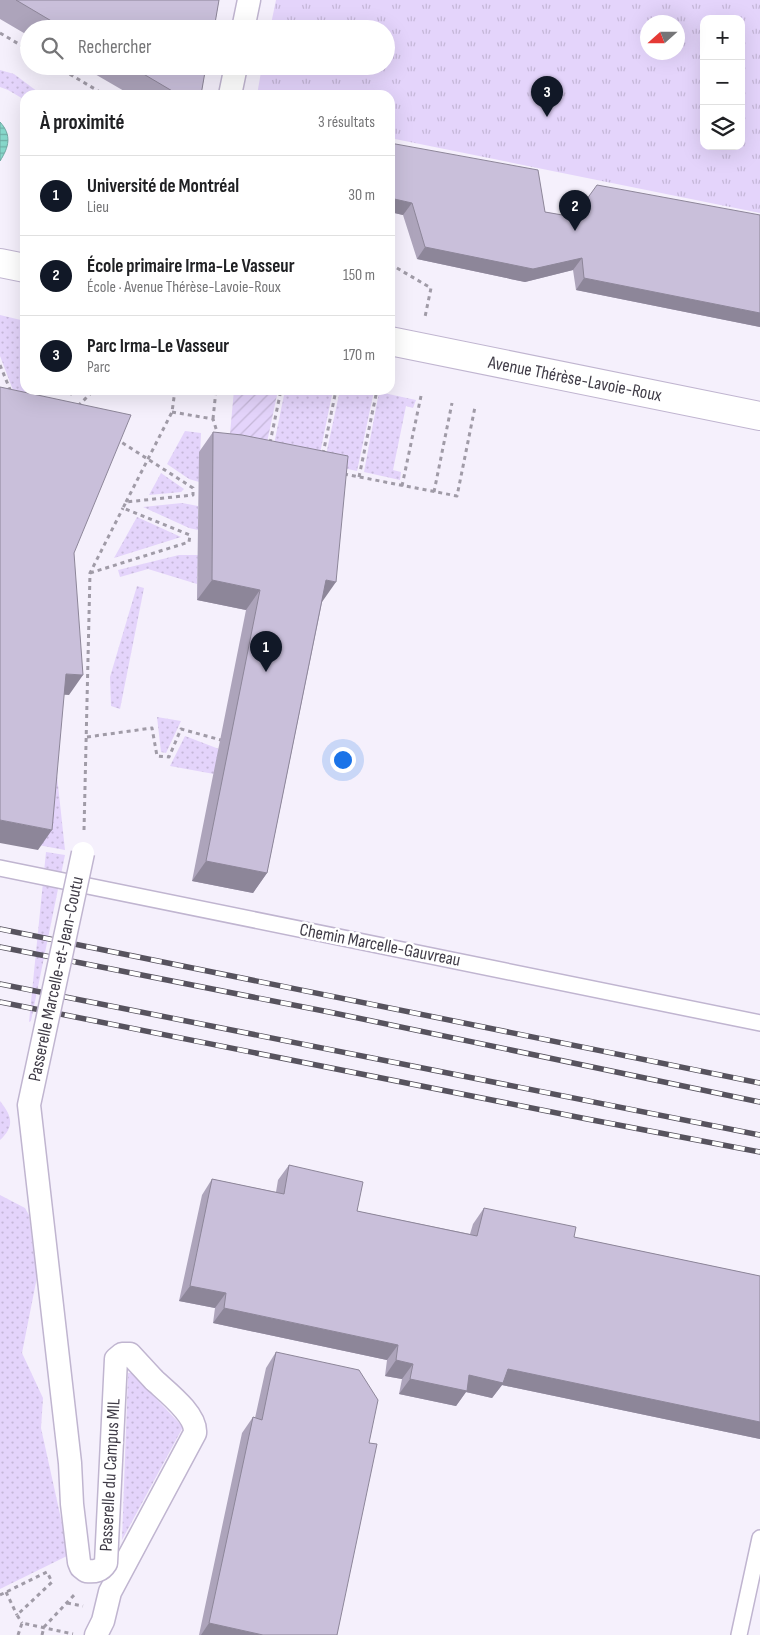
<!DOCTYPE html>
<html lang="fr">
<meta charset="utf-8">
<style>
:root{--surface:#fff;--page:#f6f6f6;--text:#202124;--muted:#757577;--line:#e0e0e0;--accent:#111827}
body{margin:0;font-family:"Sofia Sans Condensed",sans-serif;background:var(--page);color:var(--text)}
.controls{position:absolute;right:15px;top:15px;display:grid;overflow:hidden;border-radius:10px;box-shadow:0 5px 20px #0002}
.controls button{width:45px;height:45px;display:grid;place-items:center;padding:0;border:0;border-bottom:1px solid var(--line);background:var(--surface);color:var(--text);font:25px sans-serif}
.compass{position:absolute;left:640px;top:15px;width:45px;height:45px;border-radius:50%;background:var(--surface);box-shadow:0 5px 20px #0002;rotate:249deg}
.you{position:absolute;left:342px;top:759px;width:18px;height:18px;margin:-12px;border:4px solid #fff;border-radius:50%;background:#1a73e8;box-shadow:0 0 0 8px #1a73e833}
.badge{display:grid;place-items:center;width:32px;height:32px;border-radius:50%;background:var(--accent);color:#fff;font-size:16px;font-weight:700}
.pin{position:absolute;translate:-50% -41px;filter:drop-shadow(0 1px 2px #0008)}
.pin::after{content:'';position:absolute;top:26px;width:18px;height:15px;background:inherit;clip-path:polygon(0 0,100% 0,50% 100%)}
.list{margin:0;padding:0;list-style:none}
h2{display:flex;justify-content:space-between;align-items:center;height:65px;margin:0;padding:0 20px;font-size:21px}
h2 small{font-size:16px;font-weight:400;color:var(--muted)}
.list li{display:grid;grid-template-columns:32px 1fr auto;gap:15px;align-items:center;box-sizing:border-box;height:80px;padding:0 20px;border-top:1px solid var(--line)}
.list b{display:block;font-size:19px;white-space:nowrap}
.list p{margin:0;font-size:16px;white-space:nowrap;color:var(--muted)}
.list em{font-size:16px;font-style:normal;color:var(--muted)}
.icon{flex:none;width:28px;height:28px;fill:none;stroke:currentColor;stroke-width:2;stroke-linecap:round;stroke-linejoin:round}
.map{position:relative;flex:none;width:760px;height:1635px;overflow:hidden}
.search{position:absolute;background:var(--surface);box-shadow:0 5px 20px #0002;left:20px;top:20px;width:375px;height:55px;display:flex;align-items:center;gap:12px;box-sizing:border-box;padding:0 18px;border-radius:28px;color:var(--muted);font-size:19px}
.panel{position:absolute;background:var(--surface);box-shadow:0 5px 20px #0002;left:20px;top:90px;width:375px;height:305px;border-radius:15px}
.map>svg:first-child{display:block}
.grass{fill:url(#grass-dots)}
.park{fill:url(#park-tufts);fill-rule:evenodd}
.garden{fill:url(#garden-furrows)}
.water{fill:url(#water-rules);stroke:#71a9a3}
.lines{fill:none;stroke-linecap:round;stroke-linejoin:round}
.service-casing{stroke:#c0b5d0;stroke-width:18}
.pedestrian-casing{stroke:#c0b5d0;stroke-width:25}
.minor-casing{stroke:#c0b5d0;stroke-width:30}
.path{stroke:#a09ba7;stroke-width:3;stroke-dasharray:4 4;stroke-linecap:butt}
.service{stroke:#fff;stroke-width:15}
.pedestrian{stroke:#fff;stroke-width:22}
.minor{stroke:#fff;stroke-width:28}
.rail-casing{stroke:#57535e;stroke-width:5.5}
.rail{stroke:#fff;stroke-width:4;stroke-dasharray:11;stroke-linecap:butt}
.pedestrian-bridge-casing{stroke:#c0b5d0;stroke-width:25;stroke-linecap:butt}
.pedestrian-bridge{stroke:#fff;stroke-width:22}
.wall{fill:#ada4bb}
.shaded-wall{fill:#8d8699}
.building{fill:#c9bfda;stroke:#8d8699}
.labels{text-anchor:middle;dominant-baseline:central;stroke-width:5;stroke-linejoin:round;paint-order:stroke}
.street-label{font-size:18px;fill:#3f3b46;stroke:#fff}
</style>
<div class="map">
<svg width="760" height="1635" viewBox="0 0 760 1635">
<defs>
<pattern id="grass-dots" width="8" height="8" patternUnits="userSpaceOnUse" patternTransform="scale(1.25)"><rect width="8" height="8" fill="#e4d4fb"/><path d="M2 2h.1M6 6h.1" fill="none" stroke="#c5b7d8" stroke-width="1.8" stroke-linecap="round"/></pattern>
<pattern id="park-tufts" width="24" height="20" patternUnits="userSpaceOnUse" patternTransform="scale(1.25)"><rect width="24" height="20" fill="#e4d4fb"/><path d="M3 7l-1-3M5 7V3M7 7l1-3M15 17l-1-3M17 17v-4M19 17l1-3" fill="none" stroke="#c5b7d8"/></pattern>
<pattern id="garden-furrows" width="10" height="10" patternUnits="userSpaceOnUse" patternTransform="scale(1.25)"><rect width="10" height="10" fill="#e4d4fb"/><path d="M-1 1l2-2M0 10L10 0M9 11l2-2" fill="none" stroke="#c5b7d8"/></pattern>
<pattern id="water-rules" width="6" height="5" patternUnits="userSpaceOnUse" patternTransform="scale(1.25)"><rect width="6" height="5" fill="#87d8cb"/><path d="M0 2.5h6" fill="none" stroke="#70b0a7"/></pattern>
</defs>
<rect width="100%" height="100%" fill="#f5f0fc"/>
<!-- grass -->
<path class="grass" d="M0,70l14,4 24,18 2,3h-15v5l-17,-10 -8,-3z
M0,315l25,6v69h12l-7,18 -11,-2 -19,-50z
M285,390h48l-15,73 -46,-9z
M340,390l34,1 -17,80 -33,-7z
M379,392l37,8 -3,8 -7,-2 -13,64 8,2 -1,8 -36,-8z
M185,431l16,2 -2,49 -10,-3 -22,-15z
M161,473l23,16 -3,3 -32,3z
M182,503l16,3v24l-9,-2 -46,-21z
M137,517l44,20 -67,21z
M179,555h19l-1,29 -49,-15 -28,8 -2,-7z
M137,586l7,2 -24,121 -9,-3 -1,-29z
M157,717l24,4 -15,32 -5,-1z
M185,736l34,13 -5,25 -44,-8z
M47,747l7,1 11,102 -27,-5z
M46,852l19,3 -34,166 -2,1z
M0,1101c12,15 15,25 0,39z
M0,1195l25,13 4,7 8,62 -15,76 21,45 -2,30 28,127 -69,34z
M128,1373h4l51,54 -61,113z"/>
<!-- park -->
<path class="park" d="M276,0h484v213l-370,-75v-43h-133l5,-29h124v-37h-116zM704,19h37v127h-37zM648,22h30v30h-30z"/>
<!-- garden -->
<path class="garden" d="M234,390h44l-13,62 -36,-7z"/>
<!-- water -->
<path class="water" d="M0,122c12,13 9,25 0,39z"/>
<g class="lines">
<defs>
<path id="service" d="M0,868l760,155
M739,1635l21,-97"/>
<path id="pedestrian" d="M243,29l6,-29
M230,95l6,-29
M96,1635l7,-14 7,-29 85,-159c2,-18 -28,-41 -41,-53"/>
<path id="minor" d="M0,263l25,5
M390,341l370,75"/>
</defs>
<!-- service casing -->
<use href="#service" class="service-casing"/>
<!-- pedestrian casing -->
<use href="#pedestrian" class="pedestrian-casing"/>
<!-- minor casing -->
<use href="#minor" class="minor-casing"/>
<!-- path -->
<path class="path" d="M0,33l29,17
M56,66l49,29
M390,264l41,24 -6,29
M0,365l11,27
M69,392l6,5
M78,406l16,-16
M172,412l41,7 5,16
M213,419l3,-29
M270,443l11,-53
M323,454l13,-64
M344,474l113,22 18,-89
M359,477l18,-87
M402,486l19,-90
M434,492l18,-89
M126,502l46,-90 3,-22
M90,573l99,-31 1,-7 -67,-27 3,-6 67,-7v-7l-75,-48
M87,737l65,-9 5,28 12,1 12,-28 40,11
M84,830l6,-257 33,-65
M6,1592l11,23
M0,1595l47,-23 5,10 -35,33 5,8
M67,1603l16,3
M18,1635l4,-12 51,11
M42,1635l2,-8 32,-34"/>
<!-- service -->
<use href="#service" class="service"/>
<!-- pedestrian -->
<use href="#pedestrian" class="pedestrian"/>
<!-- minor -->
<use href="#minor" class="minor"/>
<defs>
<path id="rail" d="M0,929l760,154
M0,947l329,65 431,90
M0,984l760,151
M0,1002l587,117 173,33"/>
</defs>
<!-- rail casing -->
<use href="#rail" class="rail-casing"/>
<!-- rail -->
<use href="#rail" class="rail"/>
<defs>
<path id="pedestrian-bridge" d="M83,853l-54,252 41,358 2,41 7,58 2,5 5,4c9,1 15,0 20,-8l10,-204 6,-5h8l24,26"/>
</defs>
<!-- pedestrian-bridge casing -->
<use href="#pedestrian-bridge" class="pedestrian-bridge-casing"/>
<!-- pedestrian-bridge -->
<use href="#pedestrian-bridge" class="pedestrian-bridge"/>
</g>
<!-- wall -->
<path class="wall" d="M0,0h219l-5,29h-185v7l-29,-17z
M81,66h125l-5,29h-70z
M390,143l155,69 29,5 186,-2v112l-184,-37 -3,-20 -48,12 -108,-23 -14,-44 -13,-3z
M213,432l109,170 -55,271 -14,20 -61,-12 54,-271 -49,-10 2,-148z
M289,1165l68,46 113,23 3,-10 11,-16 90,29 186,39v163l-258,-54 -10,13 -26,-6 -10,14 -57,-12 3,-15 -17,-3 2,-16 -174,-37 2,-15 -36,-7 23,-106 10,-16 64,13 2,-12z
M276,1352l93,91 -32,192h-138l43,-202 11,-16 2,1 11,-50z"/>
<!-- shaded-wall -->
<path class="shaded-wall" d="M390,198l22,5 -9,12 -13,-3z
M425,247l157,11 -9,12 -48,12 -108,-23z
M584,278l176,35v14l-184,-37z
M212,580l48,10 -14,20 -49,-10z
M326,580l10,2 -14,20 -10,-2z
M66,674l17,1 -14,20 -17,-1z
M0,820l52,10 -14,20 -38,-7z
M206,861l61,12 -14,20 -61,-12z
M190,1286l36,7 -11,15 -36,-7z
M224,1308l174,37 -11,15 -174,-37z
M396,1360l17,4 -11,15 -17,-3z
M508,1369l252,53v17l-258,-54 -10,13 -26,-6 -10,14 -57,-12 11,-15 59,-4z
M209,1623l54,12h-62z"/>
<!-- building -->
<path class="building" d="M16,0h203l-5,29h-149z
M130,66h76l-5,29h-22z
M390,143l148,27 7,42 29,5 23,-32 163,30v98l-176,-35 -2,-20 -49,11 -108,-22 -13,-44 -22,-5z
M0,387l131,28 -57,138 9,122 -17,-1 -14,156 -52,-10z
M213,432l29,3 106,21 -12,126 -10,-2 -59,293 -61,-12 54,-271 -48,-10z
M289,1165l74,17 -6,29 120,25 7,-28 92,19 -2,10 186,39v146l-252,-53 -5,14 -34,-8 -2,16 -57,-12 3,-15 -17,-4 2,-15 -174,-37 2,-15 -36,-7 22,-107 72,15z
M276,1352l83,18 19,30 -9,43 8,1 -40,191h-74l-54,-12 44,-206 9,3z"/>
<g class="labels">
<!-- street labels -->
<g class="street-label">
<text transform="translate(575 379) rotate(11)">Avenue Thérèse-Lavoie-Roux</text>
<text transform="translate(380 945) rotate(11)">Chemin Marcelle-Gauvreau</text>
<text transform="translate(56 979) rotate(-78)">Passerelle Marcelle-et-Jean-Coutu</text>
<text transform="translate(110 1475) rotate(-87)">Passerelle du Campus MIL</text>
</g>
</g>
</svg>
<div class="controls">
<button>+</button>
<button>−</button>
<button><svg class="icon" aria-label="layers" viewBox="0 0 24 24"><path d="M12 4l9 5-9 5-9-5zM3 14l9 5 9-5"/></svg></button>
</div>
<svg class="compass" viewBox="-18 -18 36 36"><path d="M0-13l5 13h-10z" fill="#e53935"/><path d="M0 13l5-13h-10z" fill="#757577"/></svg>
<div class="you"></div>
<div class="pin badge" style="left:266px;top:672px">1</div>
<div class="pin badge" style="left:575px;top:231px">2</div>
<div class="pin badge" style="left:547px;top:117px">3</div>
<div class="search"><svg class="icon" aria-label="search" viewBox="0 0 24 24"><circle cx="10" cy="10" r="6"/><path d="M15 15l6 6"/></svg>Rechercher</div>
<section class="panel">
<h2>À proximité<small>3 résultats</small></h2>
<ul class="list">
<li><span class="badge">1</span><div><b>Université de Montréal</b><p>Lieu</p></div><em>30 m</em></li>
<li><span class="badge">2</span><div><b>École primaire Irma-Le Vasseur</b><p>École · Avenue Thérèse-Lavoie-Roux</p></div><em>150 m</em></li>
<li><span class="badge">3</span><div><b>Parc Irma-Le Vasseur</b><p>Parc</p></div><em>170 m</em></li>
</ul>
</section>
</div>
